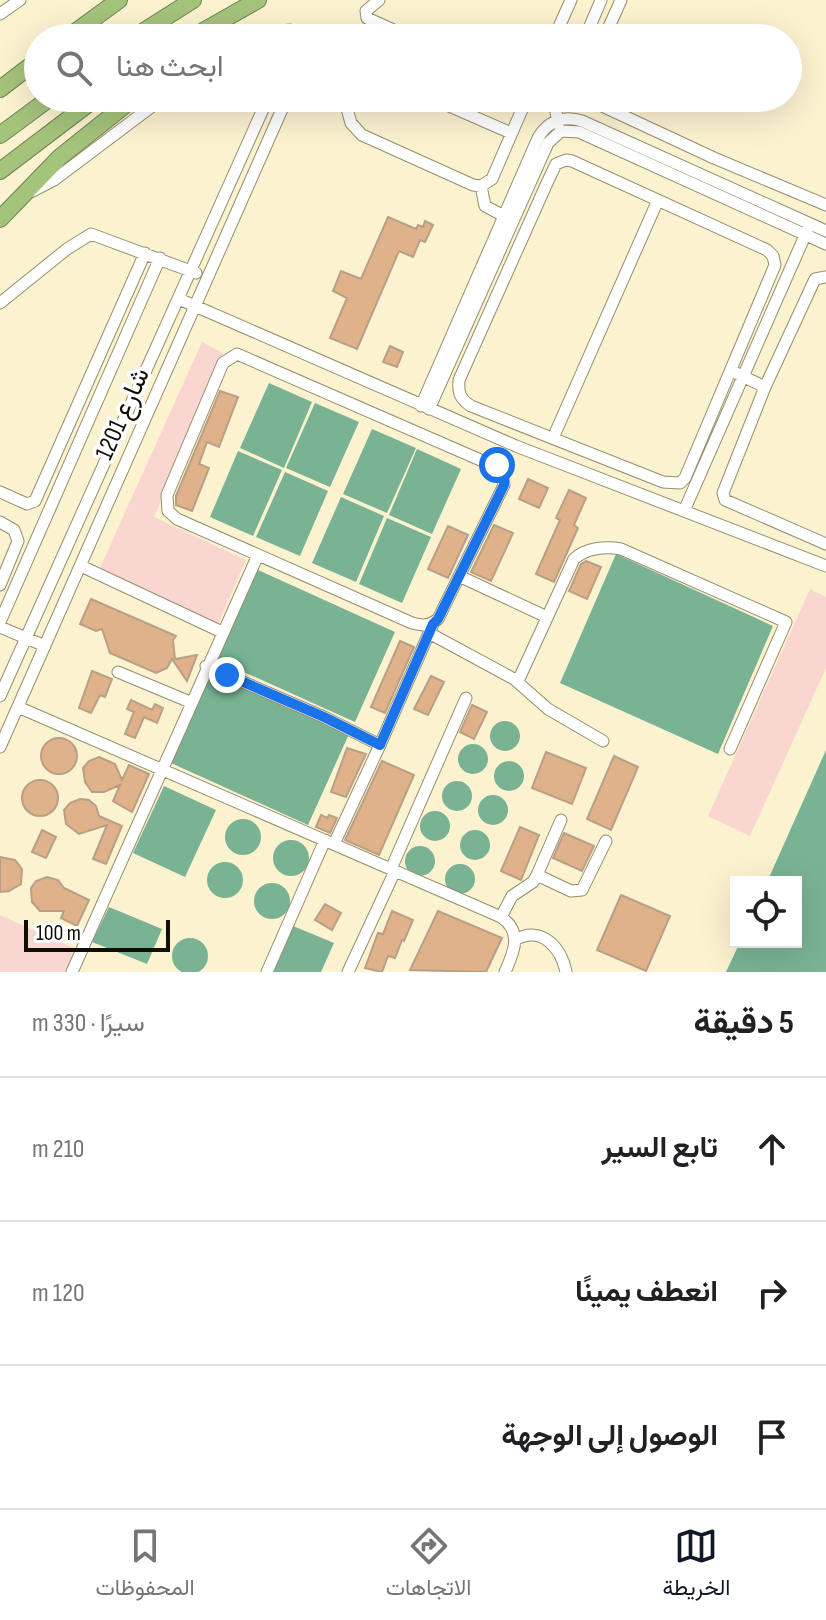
<!DOCTYPE html>
<html lang="ar">
<meta charset="utf-8">
<style>
:root{--surface:#fff;--page:#f6f6f6;--text:#202124;--muted:#757577;--line:#e0e0e0;--accent:#111827}
body{margin:0;font-family:"Sofia Sans Condensed",Vazirmatn,sans-serif;background:var(--page);color:var(--text);direction:rtl}
.controls{position:absolute;right:24px;bottom:24px;display:grid;overflow:hidden;border-radius:0px;box-shadow:0 8px 32px #0002}
.controls button{width:72px;height:72px;display:grid;place-items:center;padding:0;border:0;border-bottom:2px solid var(--line);background:var(--surface);color:var(--text);font:40px sans-serif}
.scale{position:absolute;left:24px;bottom:20px;width:146px;box-sizing:border-box;padding-left:8px;border:4px solid #100d03;border-top:0;font-size:22px;line-height:28px;white-space:nowrap;color:#100d03;-webkit-text-stroke:6px #fff;paint-order:stroke}
.stop{position:absolute;width:24px;height:24px;margin:-18px;border:6px solid #1a73e8;border-radius:50%;background:#fff}
.stop.end{background:#1a73e8;border-color:#fff;box-shadow:0 2px 8px #0008}
.list{margin:0;padding:0;list-style:none}
h2{display:flex;justify-content:space-between;align-items:center;height:104px;margin:0;padding:0 32px;font-size:34px}
h2 small{font-size:26px;font-weight:400;color:var(--muted)}
.list li{display:grid;grid-template-columns:52px 1fr auto;gap:24px;align-items:center;box-sizing:border-box;height:144px;padding:0 32px;border-top:2px solid var(--line)}
.list b{display:block;font-size:30px;white-space:nowrap}
.list em{font-size:26px;font-style:normal;color:var(--muted)}
.icon{flex:none;width:44px;height:44px;fill:none;stroke:currentColor;stroke-width:2;stroke-linecap:round;stroke-linejoin:round}
.map{position:relative;flex:none;width:826px;height:972px;overflow:hidden;direction:ltr}
.search{position:absolute;background:var(--surface);box-shadow:0 8px 32px #0002;left:24px;right:24px;top:24px;height:88px;display:flex;align-items:center;gap:20px;box-sizing:border-box;padding:0 28px;border-radius:44px;color:var(--muted);font-size:30px}
.sheet{height:536px;background:var(--surface)}
nav{display:flex;justify-content:space-around;align-items:center;box-sizing:border-box;height:112px;border-top:2px solid var(--line);background:var(--surface);font-size:22px;color:var(--muted)}
nav a{display:grid;justify-items:center;gap:4px}
nav .on{color:var(--accent)}
.map>svg:first-child{display:block}
.green{fill:#f9d7d0}
.water{fill:#79b393}
.building{fill:#dfb289;stroke:#ba9f87;stroke-width:2}
.lines{fill:none;stroke-linecap:round;stroke-linejoin:round}
.minor-casing{stroke:#958d6d;stroke-width:13}
.highway-casing{stroke:#708351;stroke-width:18}
.minor{stroke:#fff;stroke-width:11}
.highway{stroke:#a4c37b;stroke-width:16}
.route{stroke:#1a73e8;stroke-width:10}
.labels{text-anchor:middle;dominant-baseline:central;stroke-width:7;stroke-linejoin:round;paint-order:stroke}
.street-label{font-size:26px;fill:#100d03;stroke:#fff}
</style>
<div class="map">
<svg width="826" height="972" viewBox="0 0 826 972">
<rect width="100%" height="100%" fill="#fbf2d0"/>
<!-- green -->
<path class="green" d="M202,342l21,11 -69,164 92,43 -28,64 -119,-54z
M810,589l16,8v71l-76,168 -42,-20z
M0,915l80,36 -9,21h-71z"/>
<!-- water -->
<path class="water" d="M269,383l43,19 -28,66 -44,-20z
M315,403l44,19 -29,65 -44,-19z
M372,429l44,19 -29,65 -44,-19z
M417,449l44,20 -29,65 -43,-19z
M238,451l44,19 -29,66 -43,-19z
M285,472l43,19 -28,65 -44,-19z
M341,497l43,19 -28,66 -44,-19z
M387,518l44,19 -29,66 -43,-19z
M616,554l157,72 -55,128 -158,-71z
M258,570l137,62 -40,90 -138,-62z
M211,672l138,62 -41,91 -137,-62z
M490 736a15 15 0 1 1 30 0a15 15 0 1 1-30 0Z
M458 759a15 15 0 1 1 30 0a15 15 0 1 1-30 0Z
M826,750v222h-100l14,-30h56v-60h-29z
M494 776a15 15 0 1 1 30 0a15 15 0 1 1-30 0Z
M442 796a15 15 0 1 1 30 0a15 15 0 1 1-30 0Z
M164,786l52,24 -31,67 -52,-24z
M478 810a15 15 0 1 1 30 0a15 15 0 1 1-30 0Z
M420 826a15 15 0 1 1 30 0a15 15 0 1 1-30 0Z
M225 837a18 18 0 1 1 36 0a18 18 0 1 1-36 0Z
M460 845a15 15 0 1 1 30 0a15 15 0 1 1-30 0Z
M273 858a18 18 0 1 1 36 0a18 18 0 1 1-36 0Z
M405 861a15 15 0 1 1 30 0a15 15 0 1 1-30 0Z
M207 880a18 18 0 1 1 36 0a18 18 0 1 1-36 0Z
M445 879a15 15 0 1 1 30 0a15 15 0 1 1-30 0Z
M254 901a18 18 0 1 1 36 0a18 18 0 1 1-36 0Z
M109,907l53,22 -15,35 -55,-22z
M293,926l41,17 -13,29h-49z
M172 956a18 18 0 1 1 36 0a18 18 0 1 1-36 0Z"/>
<!-- building -->
<path class="building" d="M388,217l28,12 2,-4 5,2 2,-6 8,4 -8,17 -5,-2 -7,17 -14,-6 -42,98 -27,-11 17,-40 -14,-7 8,-20 20,8z
M390,346l13,6 -6,15 -14,-5z
M220,391l18,6 -19,50 -12,-5 -8,22 10,4 -17,43 -16,-6v-9z
M528,479l20,9 -9,20 -20,-9z
M569,490l17,8 -12,27 4,3 -24,54 -18,-8 24,-54 -4,-2z
M494,525l19,8 -22,48 -20,-9z
M448,526l20,9 -20,43 -20,-9z
M586,561l15,6 -14,32 -18,-8 12,-27z
M91,599l85,37 -3,4 2,19 22,-4 -10,26 -15,-22 -5,9 -11,5 -46,-20 -8,-24 -6,2 -16,-7z
M400,641l14,6 -29,66 -14,-6z
M92,671l20,8 -7,18 -5,-2 -9,18 -12,-5z
M431,676l13,6 -16,33 -14,-6z
M131,700l21,10 3,-6 8,4 -6,15 -13,-6 -9,21 -10,-4 9,-22 -7,-3z
M472,705l15,7 -13,27 -14,-7z
M41 756a18 18 0 1 1 36 0a18 18 0 1 1-36 0Z
M347,748l19,6 -20,43 -15,-5z
M546,752l40,16 -14,36 -40,-16z
M614,756l24,11 -27,63 -24,-11z
M99,757l16,7 7,16 7,-15 20,9 -17,38 -19,-11 7,-16 -16,7h-12l-7,-10 -2,-14 6,-7z
M382,761l32,14 -35,80 -34,-15z
M22 798a18 18 0 1 1 36 0a18 18 0 1 1-36 0Z
M80,799l9,1 7,6 3,10 23,10 -16,38 -13,-5 14,-34 -28,9 -13,-10 -2,-14 6,-7z
M321,815l6,3 2,-3 8,3 -7,15 -14,-6z
M520,827l19,8 -18,45 -20,-9z
M42,830l14,7 -10,21 -14,-6z
M564,833l30,13 -12,25 -29,-13z
M0,857l15,3 7,9 -1,15 -12,7 -9,1z
M47,877l11,3 6,8 25,12 -12,26 -16,-8 3,-7h-24l-8,-9 -1,-14 5,-7z
M621,895l49,21 -24,55 -49,-21z
M325,904l16,9 -9,17 -17,-10z
M392,911l21,9 -9,21 -2,-1 -7,18 -7,-2 -6,16 -17,-4 13,-35 5,1z
M438,911l64,27 -16,34 -76,-2z"/>
<g class="lines">
<defs>
<path id="minor" d="M379,0l-13,11 1,7 44,20
M0,14l20,-14
M275,38l7,-7 8,-1 12,8
M367,38v-1
M554,38l17,-38
M585,38l16,-38
M604,38l17,-38
M344,98l7,25 11,12 111,50 8,1 11,-7 35,-81
M431,98l80,35
M585,98l129,60 112,47
M558,124l-2,-12 4,-14
M566,160l6,1 195,89 6,6 2,9 -90,213 -5,5 -17,-1 -192,-76c-11,-7 -13,-13 -12,-26l88,-197 9,-19z
M481,186l4,20 19,10
M33,191l21,-11 109,-82
M826,277l-11,2 -50,108 -42,106 2,7 101,44
M179,299l337,147 310,120
M0,303l67,-54 24,-15 105,39
M237,354l264,115 3,16 -66,134c-9,7 -15,7 -26,4l-235,-104 -9,-8 -1,-16 56,-132z
M736,373l29,14
M421,406l117,-268c10,-17 25,-23 44,-17l244,110
M429,409l119,-266 13,-12 18,1 247,112
M553,438l105,-238
M0,492l27,12 8,-3 110,-248
M684,511l123,-280
M0,522l14,8 4,11 -18,44
M81,566l141,66
M459,576l88,41
M0,622l160,-364
M0,627l45,19
M429,633l85,46 34,30 55,32
M206,666l118,51 56,28
M118,672l72,30
M518,681l56,-122c12,-11 31,-13 47,-10l165,73 -56,127
M0,696l268,-598
M18,707l483,210c22,15 13,35 4,55
M0,747l287,-649
M334,844l46,-99 53,-121
M391,869l75,-171
M537,875l34,16 11,-1 24,-49
M501,917l11,-21 21,-14 4,-7 24,-55
M515,940c26,-15 46,7 51,32
M72,972l186,-417
M267,972l58,-132
M348,972l47,-101"/>
<path id="highway" d="M67,38l52,-38
M133,38l60,-38
M191,38l67,-38
M0,89l38,-29
M0,135l50,-37
M0,171l96,-73
M0,219l60,-62 74,-59"/>
</defs>
<!-- minor casing -->
<use href="#minor" class="minor-casing"/>
<!-- highway casing -->
<use href="#highway" class="highway-casing"/>
<!-- minor -->
<use href="#minor" class="minor"/>
<!-- highway -->
<use href="#highway" class="highway"/>
</g>
<g class="lines">
<!-- route -->
<path class="route" d="M227,675l97,42 56,28 53,-121 5,-5 66,-134v-11l-7,-9"/>
</g>
<g class="labels">
<!-- street labels -->
<g class="street-label">
<text transform="translate(123 414) rotate(-66)">شارع 1201</text>
</g>
</g>
</svg>
<div class="controls">
<button><svg class="icon" aria-label="locate" viewBox="0 0 24 24"><circle cx="12" cy="12" r="6"/><path d="M12 2v4M12 18v4M2 12h4M18 12h4"/></svg></button>
</div>
<div class="scale">100 m</div>
<div class="stop" style="left:497px;top:465px"></div>
<div class="stop end" style="left:227px;top:675px"></div>
<div class="search"><svg class="icon" aria-label="search" viewBox="0 0 24 24"><circle cx="10" cy="10" r="6"/><path d="M15 15l6 6"/></svg>ابحث هنا</div>
</div>
<section class="sheet">
<h2>5 دقيقة<small>سيرًا · 330 m</small></h2>
<ul class="list">
<li><svg class="icon" aria-label="ahead" viewBox="0 0 24 24"><path d="M12 20V5M6 11l6-6 6 6"/></svg><div><b>تابع السير</b></div><em>210 m</em></li>
<li><svg class="icon" aria-label="right" viewBox="0 0 24 24"><path d="M7 20v-9h11M14 6l5 5-5 5"/></svg><div><b>انعطف يمينًا</b></div><em>120 m</em></li>
<li><svg class="icon" aria-label="arrive" viewBox="0 0 24 24"><path d="M6 21V4h12l-3 4 3 4H6"/></svg><div><b>الوصول إلى الوجهة</b></div></li>
</ul>
</section>
<nav>
<a class="on"><svg class="icon" aria-label="map" viewBox="0 0 24 24"><path d="M3 6l6-2 6 2 6-2v14l-6 2-6-2-6 2zM9 4v14M15 6v14"/></svg>الخريطة</a>
<a><svg class="icon" aria-label="directions" viewBox="0 0 24 24"><path d="M12 3l9 9-9 9-9-9zM9 14v-3h6M13 9l2 2-2 2"/></svg>الاتجاهات</a>
<a><svg class="icon" aria-label="saved" viewBox="0 0 24 24"><path d="M7 4h10v16l-5-4-5 4z"/></svg>المحفوظات</a>
</nav>
